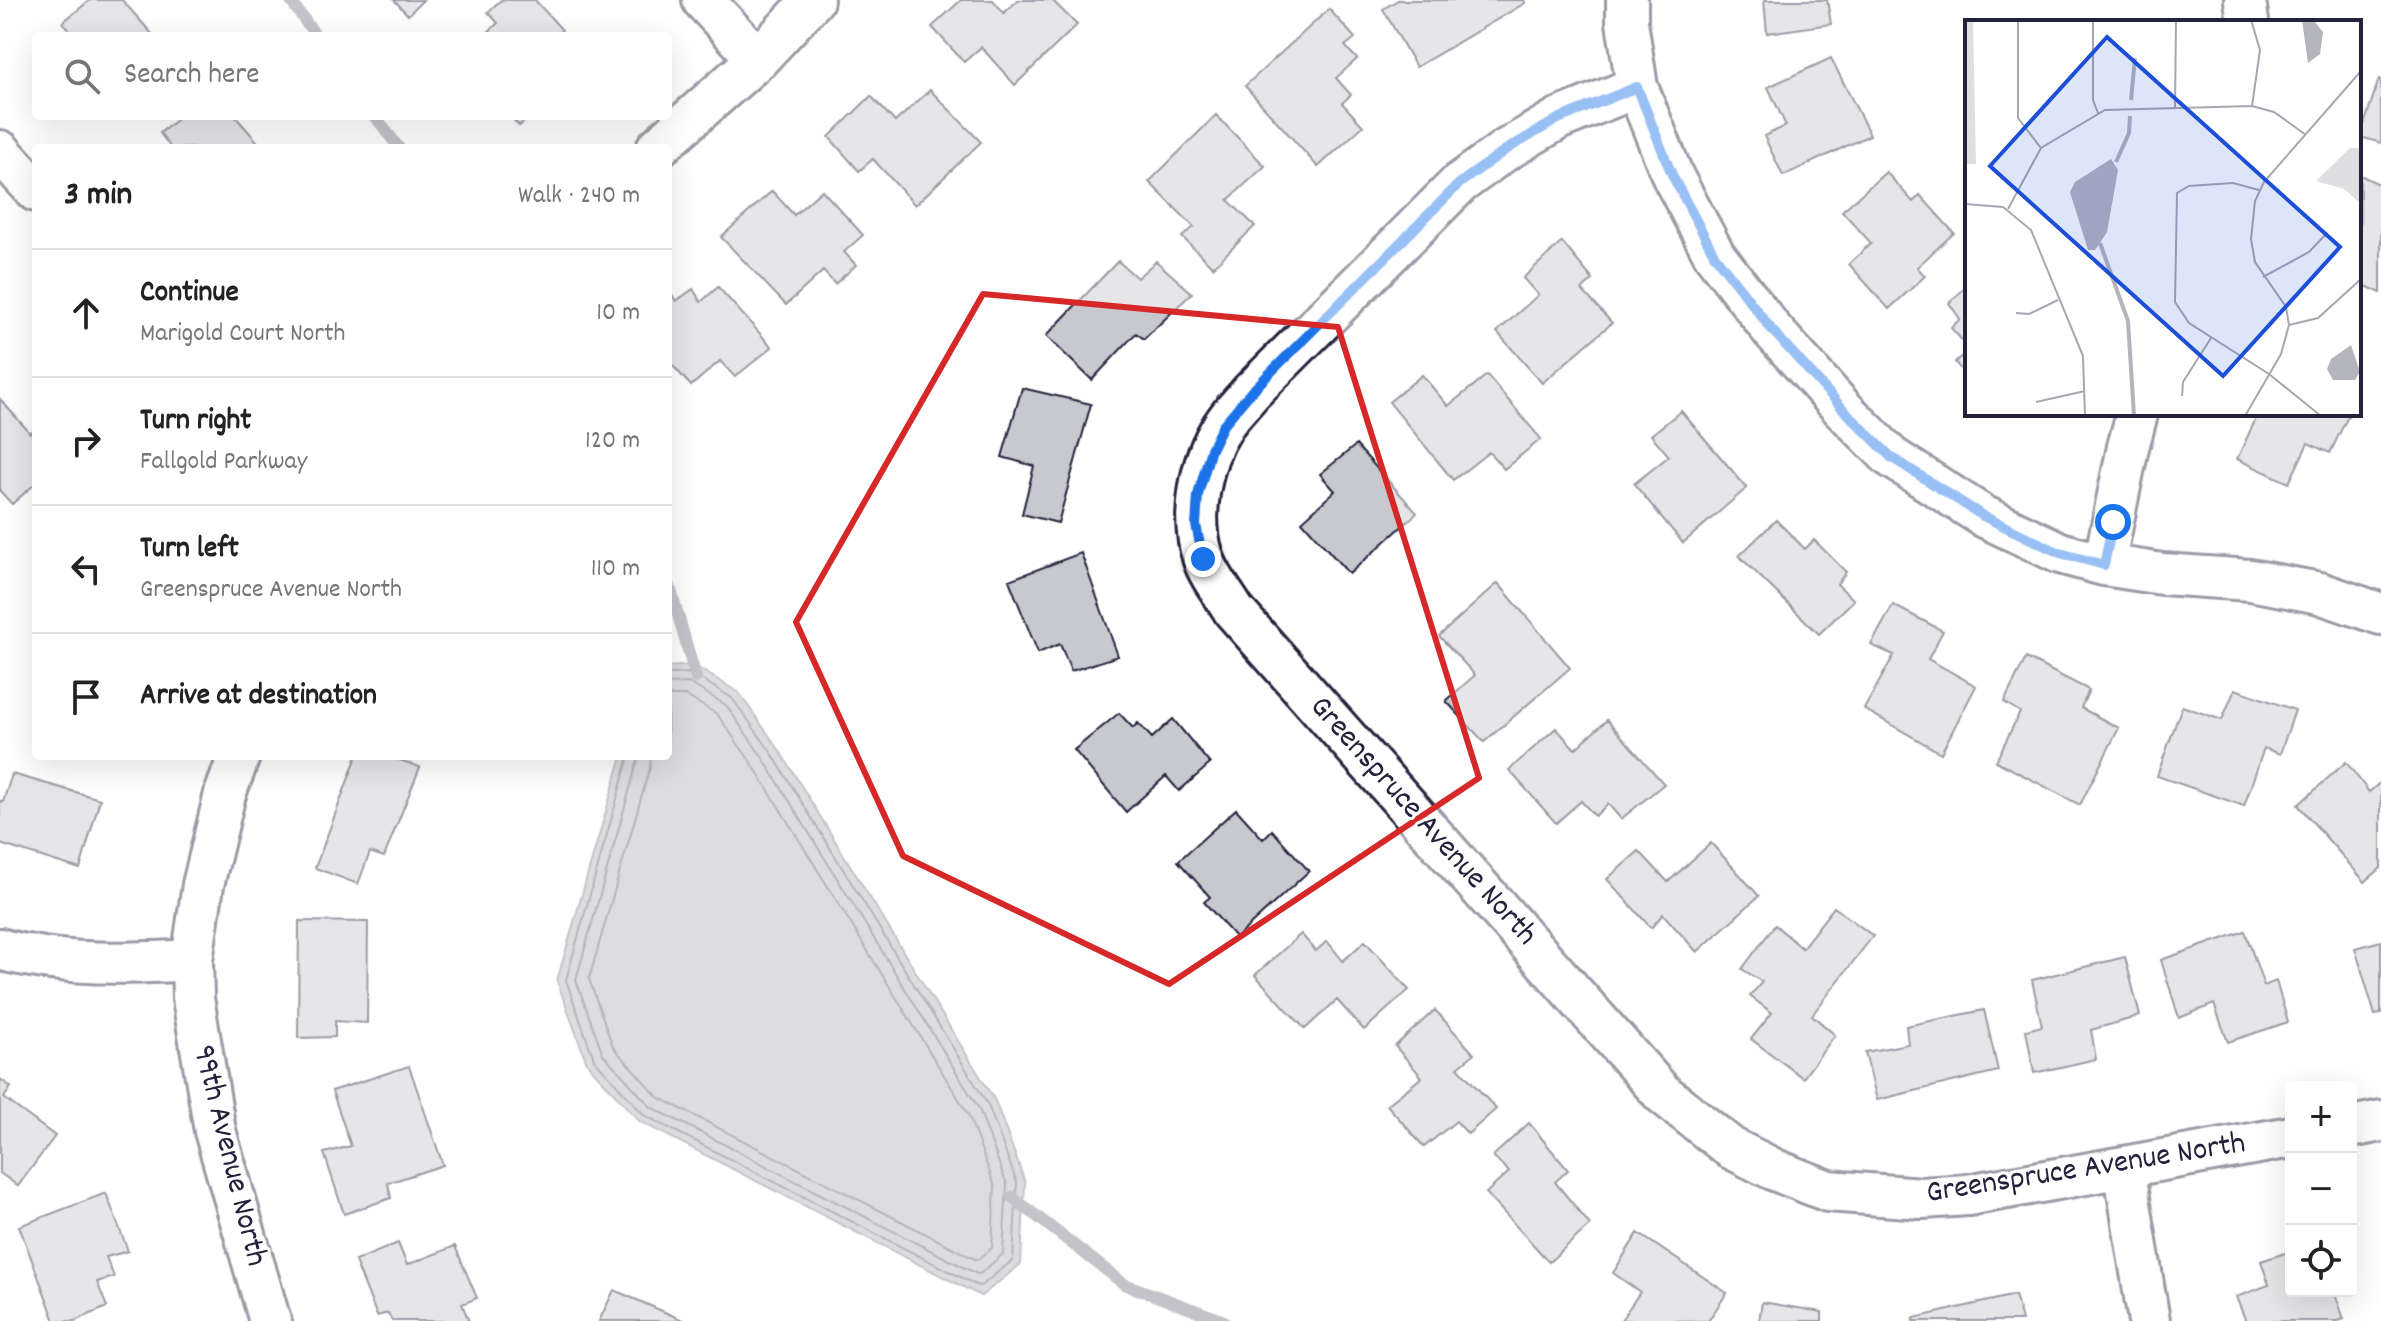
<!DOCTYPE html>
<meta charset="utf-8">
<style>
:root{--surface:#fff;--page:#f6f6f6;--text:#222;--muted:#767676;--line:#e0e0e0}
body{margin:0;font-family:Dekko,sans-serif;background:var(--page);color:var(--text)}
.controls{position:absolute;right:24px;bottom:24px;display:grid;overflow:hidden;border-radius:8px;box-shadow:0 8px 32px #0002}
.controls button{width:72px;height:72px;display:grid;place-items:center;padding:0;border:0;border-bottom:2px solid var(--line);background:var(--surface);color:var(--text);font:40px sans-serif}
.stop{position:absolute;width:24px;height:24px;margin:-18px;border:6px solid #1a73e8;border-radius:50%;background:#fff}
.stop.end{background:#1a73e8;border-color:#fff;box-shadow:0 2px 8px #0008}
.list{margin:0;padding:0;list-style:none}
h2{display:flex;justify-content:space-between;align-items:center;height:104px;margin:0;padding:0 32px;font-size:34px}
h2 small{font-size:26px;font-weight:400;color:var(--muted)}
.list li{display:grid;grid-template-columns:52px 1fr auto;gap:24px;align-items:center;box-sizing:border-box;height:128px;padding:0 32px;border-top:2px solid var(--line)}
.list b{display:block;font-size:30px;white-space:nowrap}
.list p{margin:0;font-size:26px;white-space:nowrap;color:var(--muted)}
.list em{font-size:26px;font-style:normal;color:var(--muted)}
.icon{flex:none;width:44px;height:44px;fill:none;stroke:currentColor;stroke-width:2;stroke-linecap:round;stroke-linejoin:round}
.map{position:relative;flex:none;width:2381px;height:1321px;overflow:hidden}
.search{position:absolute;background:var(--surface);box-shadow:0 8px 32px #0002;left:32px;top:32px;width:640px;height:88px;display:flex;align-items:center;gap:20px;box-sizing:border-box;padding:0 28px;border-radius:8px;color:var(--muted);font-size:30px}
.panel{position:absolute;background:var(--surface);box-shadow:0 8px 32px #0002;left:32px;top:144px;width:640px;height:616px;border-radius:8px}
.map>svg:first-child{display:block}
.water{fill:#b4b4bc;stroke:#7a7a88;stroke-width:2}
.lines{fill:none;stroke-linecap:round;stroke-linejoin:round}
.shore{stroke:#5c5c6f;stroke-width:2}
.stream{stroke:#7a7a88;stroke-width:12}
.building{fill:#c8c8cf;stroke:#22223b;stroke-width:2}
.street-casing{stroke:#22223b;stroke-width:46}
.street{stroke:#fff;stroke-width:40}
.route{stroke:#1a73e8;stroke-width:10}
.marked{fill:none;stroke:#d62828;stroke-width:6;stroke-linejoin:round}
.labels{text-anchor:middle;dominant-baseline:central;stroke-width:6;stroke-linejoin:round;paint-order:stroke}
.street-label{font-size:32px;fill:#22223b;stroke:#fff}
.inset-river{fill:none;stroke:#b4b4bc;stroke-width:4}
.inset-road{fill:none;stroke:#a7a7b1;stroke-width:2}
.view{fill:#1d4ed8;fill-opacity:0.15;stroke:#1d4ed8;stroke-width:4}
.inset-edge{fill:none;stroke:#22223b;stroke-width:4}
</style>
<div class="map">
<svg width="2381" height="1321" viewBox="0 0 2381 1321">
<rect width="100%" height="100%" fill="#fff"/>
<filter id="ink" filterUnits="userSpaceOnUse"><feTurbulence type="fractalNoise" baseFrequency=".0125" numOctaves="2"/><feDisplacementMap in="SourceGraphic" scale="16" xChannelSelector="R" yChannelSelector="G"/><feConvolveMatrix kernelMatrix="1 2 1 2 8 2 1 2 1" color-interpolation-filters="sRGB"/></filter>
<g filter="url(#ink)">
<!-- water -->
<path class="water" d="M693,665l45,27 40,56 217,353 30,81 -4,82 -40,32 -342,-175 -52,-58 -30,-82 65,-225h46v-89z"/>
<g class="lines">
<!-- shore -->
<path class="shore" d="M629,756l-63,224 28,79 50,56 334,171 4,-1 31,-25 4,-77 -29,-78 -217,-353 -39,-54 -41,-25 -23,1
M639,756l-63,224 27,74 48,53 326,167 4,-1 22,-19 4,-69 -28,-76 -216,-351 -37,-53 -37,-22 -21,1
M651,756l-1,11 -61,212 24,68 45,50 317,162h4l13,-11 3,-61 -27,-73 -215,-349 -36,-51 -31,-18h-18"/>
<!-- stream -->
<path class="stream" d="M290,0l26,36
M375,116l24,32
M668,580l28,98
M1012,1197l112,87 100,37"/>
</g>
<!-- building -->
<path class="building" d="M90,0h32l32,36h-80l-11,-14z
M394,0h29l-15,15z
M501,0h34l27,30 -7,6h-71l14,-13 -10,-11z
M961,0h32l11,13 14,-13h34l25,25 -62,60 -34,-38 -17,15 -32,-35z
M1398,0h126l1,3 -109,64 -33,-58z
M1764,0h63l4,24 -64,9z
M1329,9l26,29 -10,8 12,13 -21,19 15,17 -9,8 21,23 -45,41 -73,-81z
M1831,58l39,77 -87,41 -19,-40 22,-10 -18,-39z
M2379,79l2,1v63l-21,-6z
M930,90l51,52 -66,63 -42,-46 -14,12 -30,-34 42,-41 24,26z
M1216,115l49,51 -37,34 27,26 -42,41 -31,-30 12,-10 -45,-45z
M181,116h54l28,32h-92l-11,-15z
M510,116h21l-12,10z
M1886,172l27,30 7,-7 34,38 -37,34 8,9 -36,33 -40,-45 22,-21 -29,-32z
M2360,175l21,10v108l-22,-10z
M822,190l41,45 -19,17 12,13 -21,19 -12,-13 -37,34 -65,-68 51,-46 22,24z
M1562,242l31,38 -11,10 30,33 -70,60 -45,-51 41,-37 -15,-17z
M1118,261l19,17 19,-17 36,32 -48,46 -8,-6 -44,47 -46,-44z
M1967,286v60l-16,-18 9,-9 -11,-16z
M718,287l54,60 -37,30 -15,-16 -29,25 -23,-26v-72l8,13 17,-12 8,13z
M1967,351v26l-12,-15z
M1422,375l26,31 39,-31 54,64 -37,30 -15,-17 -36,28 -64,-78z
M1022,388l69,16 -33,119 -36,-9 12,-48 -32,-9z
M0,399l30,34 6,-5v55l-24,21 -12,-13z
M1681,411l66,77 -64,55 -49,-59 35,-28 -18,-21z
M2258,414h91l-19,39 -22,-10 -19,40 -52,-24z
M1356,445l61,68 -68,61 -47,-53 33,-30 -15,-17z
M1776,520l29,29 9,-9 32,32 -9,12 17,16 -35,34 -80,-78z
M1081,553l37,103 -47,15 -11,-27 -22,9 -29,-73z
M1498,583l72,85 -86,74 -38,-41 29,-26 -36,-39z
M1893,605l50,26 -15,28 48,27 -35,67 -77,-44 30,-54 -23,-10z
M2026,658l63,32 -8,18 38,20 -39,77 -84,-44 24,-49 -16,-10z
M2235,689l60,21 -15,44 -16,-6 -20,58 -87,-30 25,-70 40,14z
M1119,713l14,15 5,-5 14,15 21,-19 37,45 -31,27 -13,-15 -40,36 -52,-62z
M1607,720l57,64 -43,35 -13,-15 -13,12 -14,-15 -25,22 -47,-53 47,-42 19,21z
M357,756h31l32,11 -36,90 -14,-5 -12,32 -43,-16z
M2346,762l23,30 12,-10v86l-16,14 -67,-77z
M12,774l88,25 -20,70 -80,-25v-43l3,1z
M1236,809l27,30 9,-9 37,41 -73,67 -32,-36 6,-5 -32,-36z
M1711,843l48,53 -62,56 -34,-38 -12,14 -44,-49 32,-28 29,31z
M1834,907l39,29 -61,79 23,20 -32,43 -52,-39 21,-26 -22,-17 12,-14 -20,-13 33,-44 27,23z
M299,921l69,1 -1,101 -32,-2v16l-37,1z
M2245,931l19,55 12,-5 12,41 -60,20 -14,-38 -35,14 -18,-58z
M1301,934l15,17 11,-10 16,20 22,-20 44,49 -45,40 -27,-30 -32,29 -50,-54z
M2381,941v73l-6,1 -20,-67z
M2125,957l15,59 -49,14 5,29 -62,14 -8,-43 16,-4 -10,-46z
M1435,1010l39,44 -16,13 38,42 -28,25 -12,-13 -32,26 -37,-42 35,-28 -27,-31z
M1984,1010l14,61 -121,29 -12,-48 43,-8 -2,-18z
M409,1066l34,99 -55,18 3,15 -47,16 -20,-61 27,-7 -19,-55z
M0,1079l11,8 -7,11 51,38 -37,50 -18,-13z
M1529,1123l39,47 -13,12 35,43 -41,37 -63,-69 23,-21 -16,-16z
M106,1193l22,58 -22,6 8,20 -17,5 10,25 -32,14h-20l-36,-95z
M1638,1233l89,60 -19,28 -87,-1 19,-28 -27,-19z
M398,1243l9,22 48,-19 22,52 -15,6 7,17h-77l-4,-8 -11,3 -22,-55z
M2291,1251v40h43l10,28 -6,2h-92l-10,-24 33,-12 -8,-24z
M614,1290l71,31h-86z
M2015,1295l7,26h-108v-3z
M1762,1302l60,10v9h-63z"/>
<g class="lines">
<defs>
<path id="street" d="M703,0l55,59
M1627,0v22l10,65 36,90 42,79 57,74 72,80 47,47 92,59 77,37 44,12 58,9 88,6 70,13 61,21
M2245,0l3,22
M1637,87l-79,32 -54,32 -44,32 -209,209c-9,11 -21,22 -28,34 -23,35 -33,91 -20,131 5,18 21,37 31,54l428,482 69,55 44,22 53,21 94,7 46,-3 323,-58
M657,148l101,-89 55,-59
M0,151l36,40
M2104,565l24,-118 9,-33
M239,756l-14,38 -22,91 -11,75 1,38 22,133 55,190
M0,949c14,5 28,6 43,9 49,7 99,5 149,2
M2351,1127l30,-6
M2124,1167l25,154"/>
</defs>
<!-- street casing -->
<use href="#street" class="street-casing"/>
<!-- street -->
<use href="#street" class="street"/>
</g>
</g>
<g class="lines" filter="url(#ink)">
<!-- route -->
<path class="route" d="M1203,559l-7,-34 2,-30 13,-46 12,-24 28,-33 209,-209 44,-32 54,-32 79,-32 36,90 42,79 57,74 72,80 47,47 92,59 77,37 44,12 9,-43"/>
</g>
<!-- marked area -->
<path d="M0 0H2381V1321H0ZM983,294l355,33 141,451 -310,206 -266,-128 -107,-234z" fill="#fff" fill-opacity=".55" fill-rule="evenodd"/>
<path class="marked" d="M983,294l355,33 141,451 -310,206 -266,-128 -107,-234z"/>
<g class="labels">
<!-- street labels -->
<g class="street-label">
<text transform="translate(1422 822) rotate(48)">Greenspruce Avenue North</text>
<text transform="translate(228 1156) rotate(76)">99th Avenue North</text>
<text transform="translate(2086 1170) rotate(-9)">Greenspruce Avenue North</text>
</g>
</g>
<!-- overview -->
<g transform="translate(1965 20)">
<rect width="396" height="396" fill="#fff"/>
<path d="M0,0h8l3,144h-11zM385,128h11v56l-17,-15 -28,-8z" fill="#dfdfe2"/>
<path d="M337,0l13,2 8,10 -3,22 -12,9zM146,139l7,11 -11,62 -12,18h-7l-18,-58 5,-10zM386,325l9,27 -5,8h-22l-6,-11 4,-10z" fill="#b4b4bc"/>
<path class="inset-river" d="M166,80l4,-42M151,142l13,-29 1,-17M135,223l28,78 6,95"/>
<path class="inset-road" d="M53,0v98l23,30M128,0v80l5,13M286,0l9,30 -8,56M210,89l1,-89M294,170l-26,-7 -44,3 -12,7 -2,109 14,21 80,51 52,42M0,184l38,3 28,23 52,126 2,60M43,189l33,-61 64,-38 147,-4 22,6 32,23M298,257l46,-25 18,-19M51,293l13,1 29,-14M324,305l29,-7 43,-39M217,376l1,-14 28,-44M71,382l49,-11M280,396l36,-62 8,-29 -3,-18 -31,-45 -4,-23 4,-38 9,-19 97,-111"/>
<path class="view" d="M142,17l233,210 -117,129 -233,-210z"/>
<rect width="396" height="396" class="inset-edge"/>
</g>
</svg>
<div class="controls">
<button>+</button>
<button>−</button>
<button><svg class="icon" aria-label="locate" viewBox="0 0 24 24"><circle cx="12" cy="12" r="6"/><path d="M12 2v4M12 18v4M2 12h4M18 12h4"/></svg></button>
</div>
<div class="stop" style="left:2113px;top:522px"></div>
<div class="stop end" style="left:1203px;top:559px"></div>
<div class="search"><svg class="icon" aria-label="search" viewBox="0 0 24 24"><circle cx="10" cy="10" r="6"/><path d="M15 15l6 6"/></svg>Search here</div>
<section class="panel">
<h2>3 min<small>Walk · 240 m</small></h2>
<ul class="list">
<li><svg class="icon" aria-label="ahead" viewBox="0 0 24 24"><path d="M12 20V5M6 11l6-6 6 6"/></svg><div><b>Continue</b><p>Marigold Court North</p></div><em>10 m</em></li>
<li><svg class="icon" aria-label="right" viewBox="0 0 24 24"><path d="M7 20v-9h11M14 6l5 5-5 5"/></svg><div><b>Turn right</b><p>Fallgold Parkway</p></div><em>120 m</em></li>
<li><svg class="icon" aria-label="left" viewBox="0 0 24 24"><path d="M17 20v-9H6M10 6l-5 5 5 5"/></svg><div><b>Turn left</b><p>Greenspruce Avenue North</p></div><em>110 m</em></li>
<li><svg class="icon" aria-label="arrive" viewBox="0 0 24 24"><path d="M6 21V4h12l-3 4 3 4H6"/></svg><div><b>Arrive at destination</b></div></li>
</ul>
</section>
</div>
